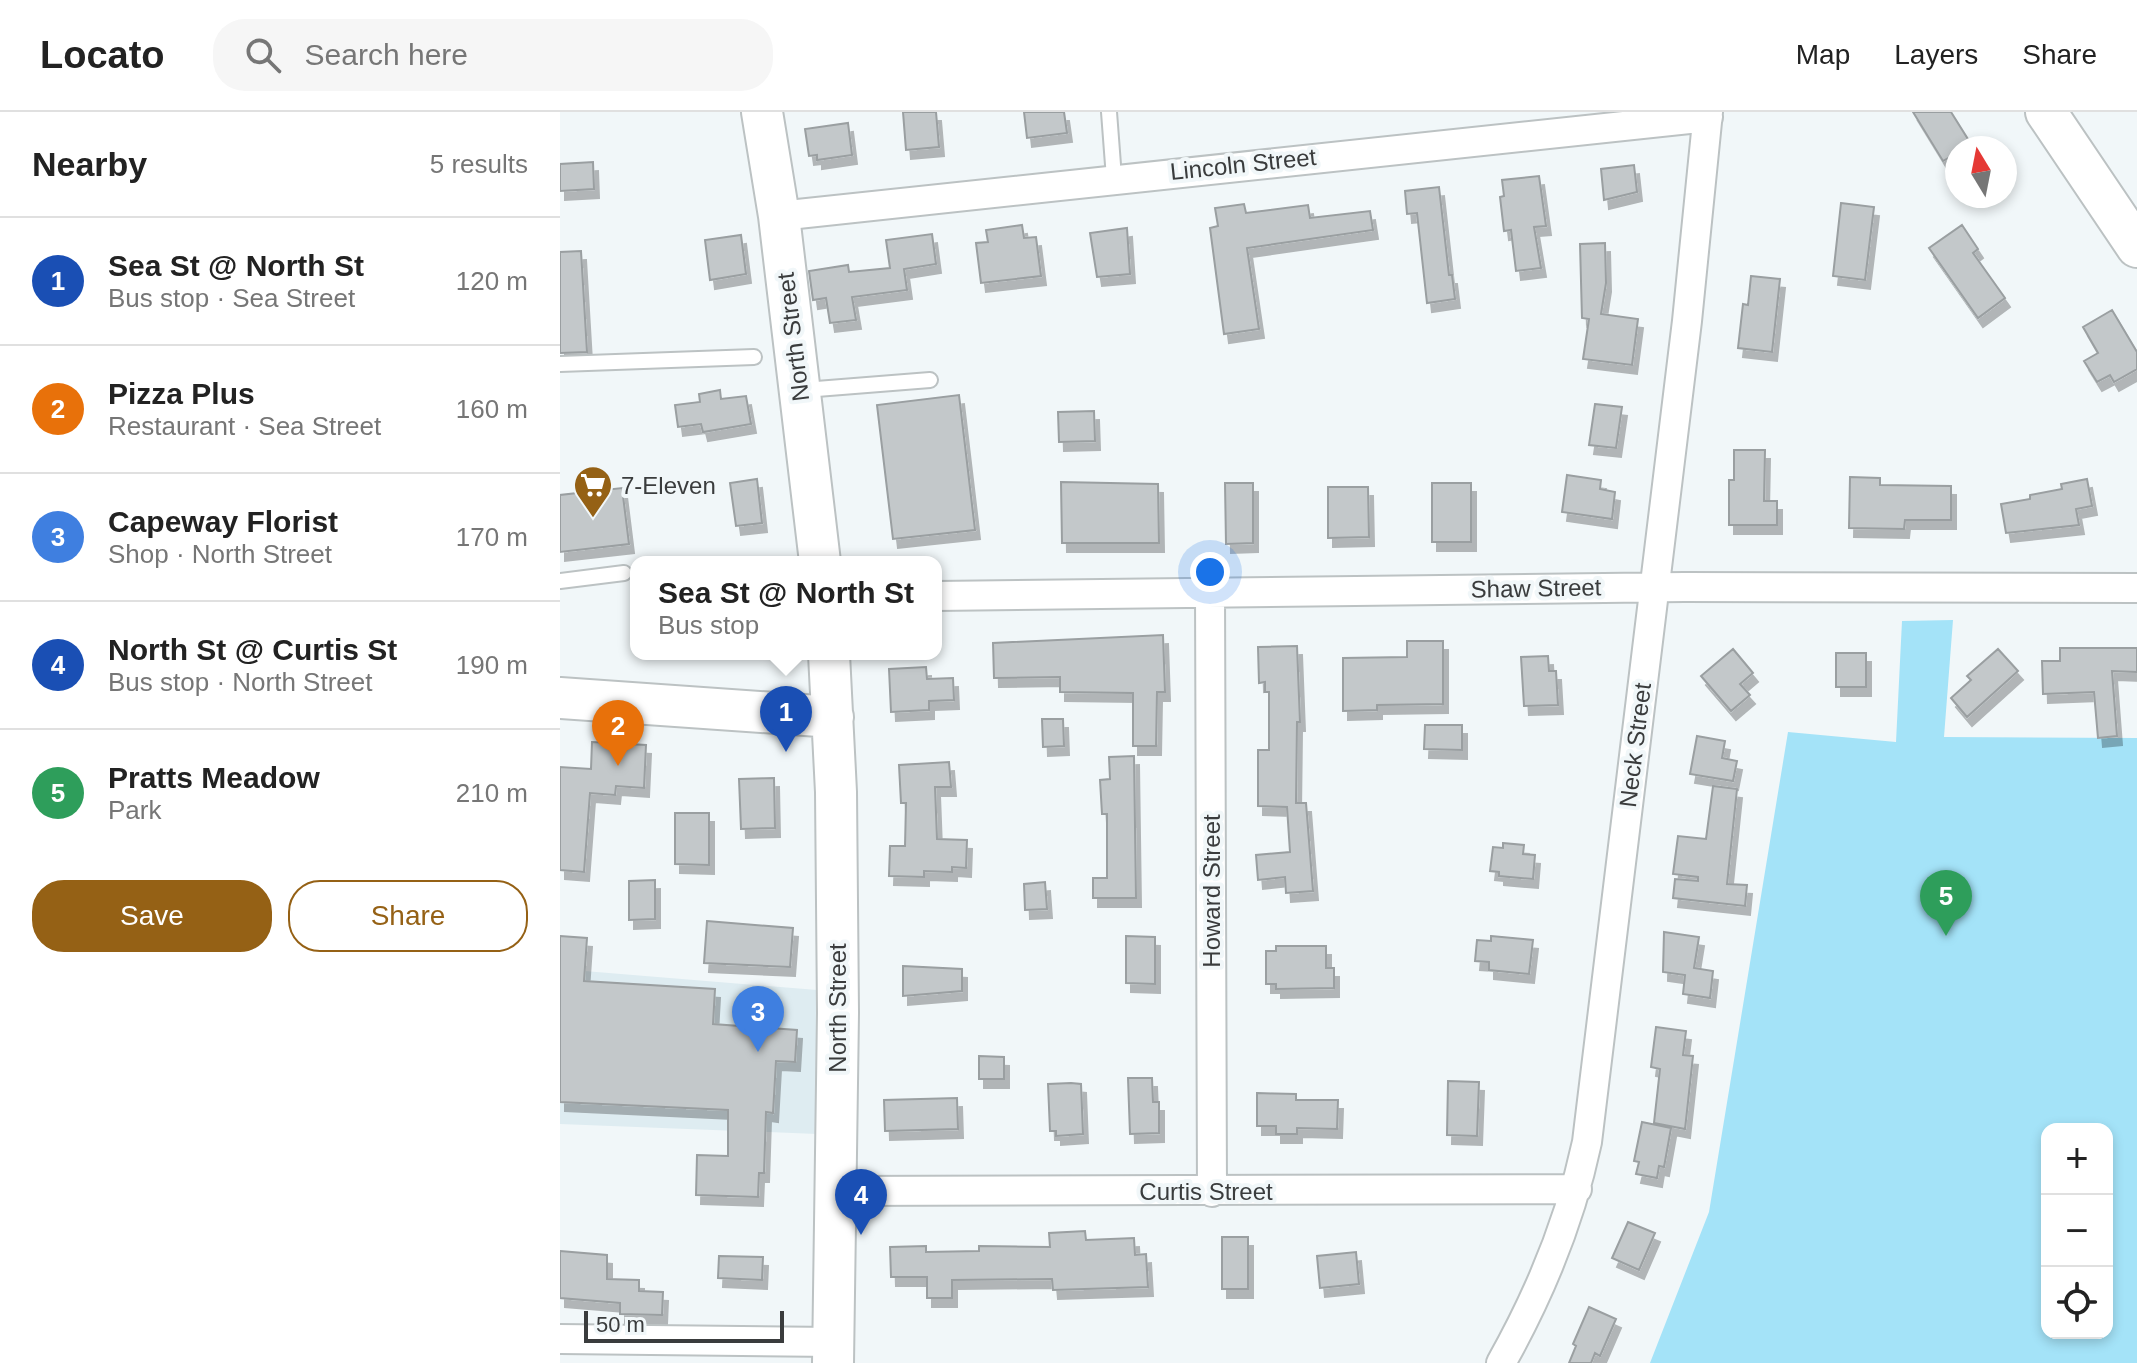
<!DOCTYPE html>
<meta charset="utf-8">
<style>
:root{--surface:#fff;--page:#f6f6f6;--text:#222;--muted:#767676;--line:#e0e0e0;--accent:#956115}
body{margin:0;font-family:Helvetica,sans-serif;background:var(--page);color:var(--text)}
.controls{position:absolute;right:24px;bottom:24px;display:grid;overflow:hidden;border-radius:16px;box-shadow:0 4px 12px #0003}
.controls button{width:72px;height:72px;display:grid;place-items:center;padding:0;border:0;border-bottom:2px solid var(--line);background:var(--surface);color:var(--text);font:40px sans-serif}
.compass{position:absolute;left:1385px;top:24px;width:72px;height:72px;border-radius:50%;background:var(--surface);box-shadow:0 4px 12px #0003;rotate:350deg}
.scale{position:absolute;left:24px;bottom:20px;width:200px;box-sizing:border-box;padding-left:8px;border:4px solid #3a3c3d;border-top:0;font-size:22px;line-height:28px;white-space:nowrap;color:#3a3c3d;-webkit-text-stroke:6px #f1f7f9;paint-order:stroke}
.you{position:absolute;left:650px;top:460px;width:28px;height:28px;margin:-20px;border:6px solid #fff;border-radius:50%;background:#1a73e8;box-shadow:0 0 0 12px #1a73e833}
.badge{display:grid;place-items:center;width:52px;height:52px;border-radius:50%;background:var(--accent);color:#fff;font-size:26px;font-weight:700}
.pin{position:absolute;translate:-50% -66px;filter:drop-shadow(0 2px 4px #0008)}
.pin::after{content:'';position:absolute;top:42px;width:28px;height:24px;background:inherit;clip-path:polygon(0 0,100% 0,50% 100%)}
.popup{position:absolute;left:70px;top:444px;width:312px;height:104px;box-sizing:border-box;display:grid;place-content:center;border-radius:16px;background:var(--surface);filter:drop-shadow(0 2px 6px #0005);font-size:26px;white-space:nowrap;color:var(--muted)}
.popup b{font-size:30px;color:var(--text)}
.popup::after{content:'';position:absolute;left:50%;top:100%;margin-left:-16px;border:16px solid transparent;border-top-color:var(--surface)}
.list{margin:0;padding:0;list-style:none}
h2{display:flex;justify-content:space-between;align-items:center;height:104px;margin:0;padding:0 32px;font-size:34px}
h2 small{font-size:26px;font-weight:400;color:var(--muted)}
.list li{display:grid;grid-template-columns:52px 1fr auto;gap:24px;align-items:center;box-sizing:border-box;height:128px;padding:0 32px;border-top:2px solid var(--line)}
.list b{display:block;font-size:30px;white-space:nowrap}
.list p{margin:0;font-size:26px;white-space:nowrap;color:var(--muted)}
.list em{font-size:26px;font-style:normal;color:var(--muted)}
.actions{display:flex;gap:16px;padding:24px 32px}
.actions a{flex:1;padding:18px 0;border:2px solid var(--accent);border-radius:32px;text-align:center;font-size:28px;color:var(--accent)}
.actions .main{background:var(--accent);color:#fff}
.icon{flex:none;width:44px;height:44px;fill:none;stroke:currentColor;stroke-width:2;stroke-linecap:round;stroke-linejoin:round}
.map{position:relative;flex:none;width:1577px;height:1251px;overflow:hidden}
header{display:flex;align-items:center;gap:48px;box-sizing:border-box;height:112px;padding:0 40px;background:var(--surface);border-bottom:2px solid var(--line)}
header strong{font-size:38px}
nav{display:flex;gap:44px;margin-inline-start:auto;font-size:28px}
.search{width:560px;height:72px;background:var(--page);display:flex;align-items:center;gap:20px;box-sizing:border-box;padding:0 28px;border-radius:32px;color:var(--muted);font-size:30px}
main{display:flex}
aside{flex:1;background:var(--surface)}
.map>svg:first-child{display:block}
.built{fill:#deecf1}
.green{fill:#a4e3f8;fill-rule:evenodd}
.building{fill:#c3c8ca;stroke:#9a9fa1;stroke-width:2;filter:url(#shadow)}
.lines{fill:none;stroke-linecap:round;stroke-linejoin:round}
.lane-casing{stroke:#bcc2c3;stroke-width:18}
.street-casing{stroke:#bcc2c3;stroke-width:32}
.secondary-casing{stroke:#bcc2c3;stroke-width:44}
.lane{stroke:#fff;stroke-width:14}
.street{stroke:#fff;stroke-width:28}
.secondary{stroke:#fff;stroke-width:40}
.labels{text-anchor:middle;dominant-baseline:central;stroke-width:8;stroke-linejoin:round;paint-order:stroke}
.street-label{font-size:24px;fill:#3a3c3d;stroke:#f1f7f9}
.poi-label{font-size:24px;fill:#3a3c3d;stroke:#f1f7f9;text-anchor:start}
</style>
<header>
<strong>Locato</strong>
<div class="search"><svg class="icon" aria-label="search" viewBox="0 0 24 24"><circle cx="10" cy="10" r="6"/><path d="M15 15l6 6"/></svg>Search here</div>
<nav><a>Map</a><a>Layers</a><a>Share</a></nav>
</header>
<main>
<aside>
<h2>Nearby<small>5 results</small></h2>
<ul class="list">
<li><span class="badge" style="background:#1a4fb4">1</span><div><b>Sea St @ North St</b><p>Bus stop · Sea Street</p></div><em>120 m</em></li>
<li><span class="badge" style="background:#e8710a">2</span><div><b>Pizza Plus</b><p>Restaurant · Sea Street</p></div><em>160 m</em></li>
<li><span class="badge" style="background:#3f7fe0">3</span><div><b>Capeway Florist</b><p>Shop · North Street</p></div><em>170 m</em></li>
<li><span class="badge" style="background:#1a4fb4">4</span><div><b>North St @ Curtis St</b><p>Bus stop · North Street</p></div><em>190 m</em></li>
<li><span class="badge" style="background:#2e9e5b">5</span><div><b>Pratts Meadow</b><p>Park</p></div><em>210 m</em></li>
</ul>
<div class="actions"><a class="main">Save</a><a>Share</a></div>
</aside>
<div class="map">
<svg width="1577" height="1251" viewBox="0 0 1577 1251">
<defs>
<filter id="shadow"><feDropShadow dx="5" dy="9" stdDeviation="0" flood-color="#0004"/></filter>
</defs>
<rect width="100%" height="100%" fill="#f1f7f9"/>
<!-- built -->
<path class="built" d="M0,857l257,21v144l-257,-10z"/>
<!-- green -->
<path class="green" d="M1393,508l-9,117 193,1v625h-487l59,-151 79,-480 108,10 6,-121zM1487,1017h60v204h-60z"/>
<!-- building -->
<path class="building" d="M343,0h33l3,35 -33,3z
M464,0h40l3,21 -40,5z
M1353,0h38l20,32 -14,4v5l-14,8z
M288,11l4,32 -35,5v-5l-8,1 -4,-27z
M33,50l1,27 -34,2v-27z
M1074,53l3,27 -33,8 -3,-31z
M979,64l7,50 -12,1 7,41 -25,3 -5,-41 -7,1 -4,-34 4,-1 -2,-16z
M879,75l10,88h3l3,24 -28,4 -10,-90 -10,1 -2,-23z
M1281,91l33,4 -9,73 -32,-4z
M684,92l2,9 62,-8 2,13 60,-7 3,19 -126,18 12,81 -35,5 -14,-106 8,-2 -3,-18z
M462,113l2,13 12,-1 5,39 -60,7 -5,-40 12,-1 -2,-12z
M1402,113l16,24 -5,4 32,45 -27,20 -49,-70z
M567,116l3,46 -33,3 -7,-44z
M372,122l4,30 -32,5 3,21 -55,7 4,23 -26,3 -4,-25 -13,2 -4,-29 39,-6 1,7 41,-4 -4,-28z
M181,123l5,39 -36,6 -5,-40z
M1045,131l1,40 -5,31 37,5 -6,46 -49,-6 6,-40 -7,-1 -2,-74z
M21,139l6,101 -27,1v-101z
M1191,164l29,3 -8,73 -34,-4 5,-44 5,1z
M1552,198l25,42v17l-23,13 -4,-7 -13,7 -13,-21 14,-8 -15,-26z
M160,278l1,9 25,-3 5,28 -48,8 -2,-8 -23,3 -3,-22 25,-3 -1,-8z
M399,283l16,135 -82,9 -16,-134z
M1035,292l27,3 -6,41 -27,-3z
M534,299l1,30 -36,1 -1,-30z
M1174,338h31l-1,51h13v24h-48v-45h5z
M1007,363l34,5 -1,9 15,3 -3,27 -50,-7z
M1290,365l30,1v7l71,1v34h-46l-1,9 -55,-1z
M197,367l5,44 -26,3 -6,-43z
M1527,367l5,27 -16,3 3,16 -73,8 -5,-29 29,-5v-4l32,-6 -1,-5z
M501,370l97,2 1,59h-97z
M665,371h28v60l-27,1z
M872,371h39v59h-39z
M768,375h40l1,50 -41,1z
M62,376l7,56 -69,8v-57z
M603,523l2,57h-8l-1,54h-23v-53l-73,-1v-15l-66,1 -1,-35z
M847,529h36v63l-66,1v5l-34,1v-53l64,-1z
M737,534l3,76h-3l-1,81h10l7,88 -27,2 -1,-16 -27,3 -2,-25 34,-3 -3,-45 -29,-1v-56h11v-58h-4v-10l-6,1 -1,-36z
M1500,536h77v24l-25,-1 5,65 -19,2 -4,-46 -51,2 -1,-33h18z
M1173,537l20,24 -13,11 10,11 -19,16 -30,-35z
M1438,537l20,22 -51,46 -16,-19 20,-18 -4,-4z
M1276,541h30v34h-30z
M988,544l1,15h7l2,34 -34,1 -3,-49z
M366,555l1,12 26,-1 1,22 -25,1v9l-38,2 -2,-43z
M482,607h21l1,27 -21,1z
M865,613h37v25l-38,-1z
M1137,624l28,5 -3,17 15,3 -4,20 -43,-7z
M32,630l54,3 -2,43 -28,-2 -1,9 -25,-2 -6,79 -24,-2v-103l31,2z
M574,644l2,142h-43v-20h14v-64h-5l-2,-34 10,-1 -1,-22z
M389,650l2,25h-16l2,52 30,1 -1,28 -14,-1v5l-28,-1v6l-35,-1 1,-30h15l1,-43h-5l-2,-38z
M214,666l1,50 -34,1 -2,-50z
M1153,674l24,3 -10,95 20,1 -2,21 -72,-8 2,-19 23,2v-4l-25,-3 5,-38 28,3z
M115,701h34v52l-34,-1z
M943,731l21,2 -1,9 12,1 -2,24 -34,-3v-4l-9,-1 3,-24 10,1z
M95,768v39l-26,1v-39z
M485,770l2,27 -22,1 -1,-26z
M147,809l86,7 -3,39 -86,-4z
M1104,820l35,5 -5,31 19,3 -3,27 -27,-4 2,-19 -22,-3z
M0,824l27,2 -3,43 131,8 -2,35 84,6 -2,32 -19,-1 -3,52 -7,-1 -2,61h-5l-1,24 -62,-2 1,-40 31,1v-46l-168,-8z
M566,824l29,1v47l-29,-1z
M931,824l42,4 -4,34 -40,-4v-8l-14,-1 2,-21 14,1z
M716,834h50v22h8v20l-58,1v-5h-10v-33h10z
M343,854l59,3v22l-59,5z
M1096,915l30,4 -3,24 10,1 -8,73 -31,-6 6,-54 -9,-2z
M419,944l25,1v22h-25z
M568,966h24l1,24h6v31l-29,1z
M888,969l31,1 -2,54 -30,-1z
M511,971l10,1 2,50 -27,2v-5h-6l-2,-47z
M697,981l39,1v6h42l-1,29 -40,-1v6h-21v-8h-19z
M397,986l1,31 -73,2 -1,-31z
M1082,1010l29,6 -7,39 -5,-1 -2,12 -21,-4 3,-12 -5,-1z
M1068,1110l27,11 -16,37 -27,-12z
M525,1119l1,9 48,-2 1,17 11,-1 2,33 -95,3 -1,-11 -100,1v18h-25v-21h-36l-1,-30 36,-1v6l53,-1v-5l71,1 -1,-14z
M662,1125h26v52h-26z
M0,1139l47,4v24l32,1v11l24,1 -1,23 -42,-1v-11l-60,-5z
M796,1140l3,32 -39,4 -3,-32z
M159,1144l44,1 -1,23 -44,-2z
M1029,1195l27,12 -16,37 -5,-3 -4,10h-22l7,-17 -3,-2z"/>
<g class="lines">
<defs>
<path id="lane" d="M549,0l5,66
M0,252l194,-7
M244,278l126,-10
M0,469l64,-8"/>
<path id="street" d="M219,104l929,-99
M650,479l2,601
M376,484l748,-9 453,1
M276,1079l741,-2
M0,1227l274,3
M941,1251c40,-71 69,-141 86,-221l100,-821 21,-209"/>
<path id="secondary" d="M202,0l17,104 41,346
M1486,0l91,135
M269,542l7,138 2,221 -5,350
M0,586l273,19"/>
</defs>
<!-- lane casing -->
<use href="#lane" class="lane-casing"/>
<!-- street casing -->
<use href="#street" class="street-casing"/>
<!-- secondary casing -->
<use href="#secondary" class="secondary-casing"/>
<!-- lane -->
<use href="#lane" class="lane"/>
<!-- street -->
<use href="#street" class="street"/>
<!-- secondary -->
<use href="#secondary" class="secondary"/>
</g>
<!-- icons -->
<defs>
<symbol id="supermarket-pin" viewBox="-11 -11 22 30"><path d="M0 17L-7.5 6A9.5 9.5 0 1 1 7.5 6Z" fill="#956115" stroke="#f1f7f9"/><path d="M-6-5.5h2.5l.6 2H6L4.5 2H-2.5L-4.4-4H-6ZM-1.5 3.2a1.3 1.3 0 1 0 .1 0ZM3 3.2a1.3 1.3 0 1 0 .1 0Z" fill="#fff"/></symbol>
</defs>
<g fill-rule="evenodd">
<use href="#supermarket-pin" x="11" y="351" width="44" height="60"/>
</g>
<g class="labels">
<!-- street labels -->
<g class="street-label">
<text transform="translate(683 52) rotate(-6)">Lincoln Street</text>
<text transform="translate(233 225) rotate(-97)">North Street</text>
<text transform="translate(976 476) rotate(-1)">Shaw Street</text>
<text transform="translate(1075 633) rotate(-83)">Neck Street</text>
<text transform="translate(651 779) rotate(-90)">Howard Street</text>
<text transform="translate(277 896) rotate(-90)">North Street</text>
<text x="646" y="1079">Curtis Street</text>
</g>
<!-- poi labels -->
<g class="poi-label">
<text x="61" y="373">7-Eleven</text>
</g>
</g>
</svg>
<div class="controls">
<button>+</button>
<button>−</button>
<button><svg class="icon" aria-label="locate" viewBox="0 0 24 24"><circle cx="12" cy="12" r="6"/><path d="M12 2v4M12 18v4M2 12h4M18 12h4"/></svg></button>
</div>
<svg class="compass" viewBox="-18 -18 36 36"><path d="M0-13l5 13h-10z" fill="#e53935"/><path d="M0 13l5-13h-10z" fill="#767676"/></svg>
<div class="scale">50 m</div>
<div class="you"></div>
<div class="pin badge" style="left:226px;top:640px;background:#1a4fb4">1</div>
<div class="popup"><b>Sea St @ North St</b>Bus stop</div>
<div class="pin badge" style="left:58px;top:654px;background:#e8710a">2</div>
<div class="pin badge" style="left:198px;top:940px;background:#3f7fe0">3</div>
<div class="pin badge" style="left:301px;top:1123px;background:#1a4fb4">4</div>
<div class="pin badge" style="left:1386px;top:824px;background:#2e9e5b">5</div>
</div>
</main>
